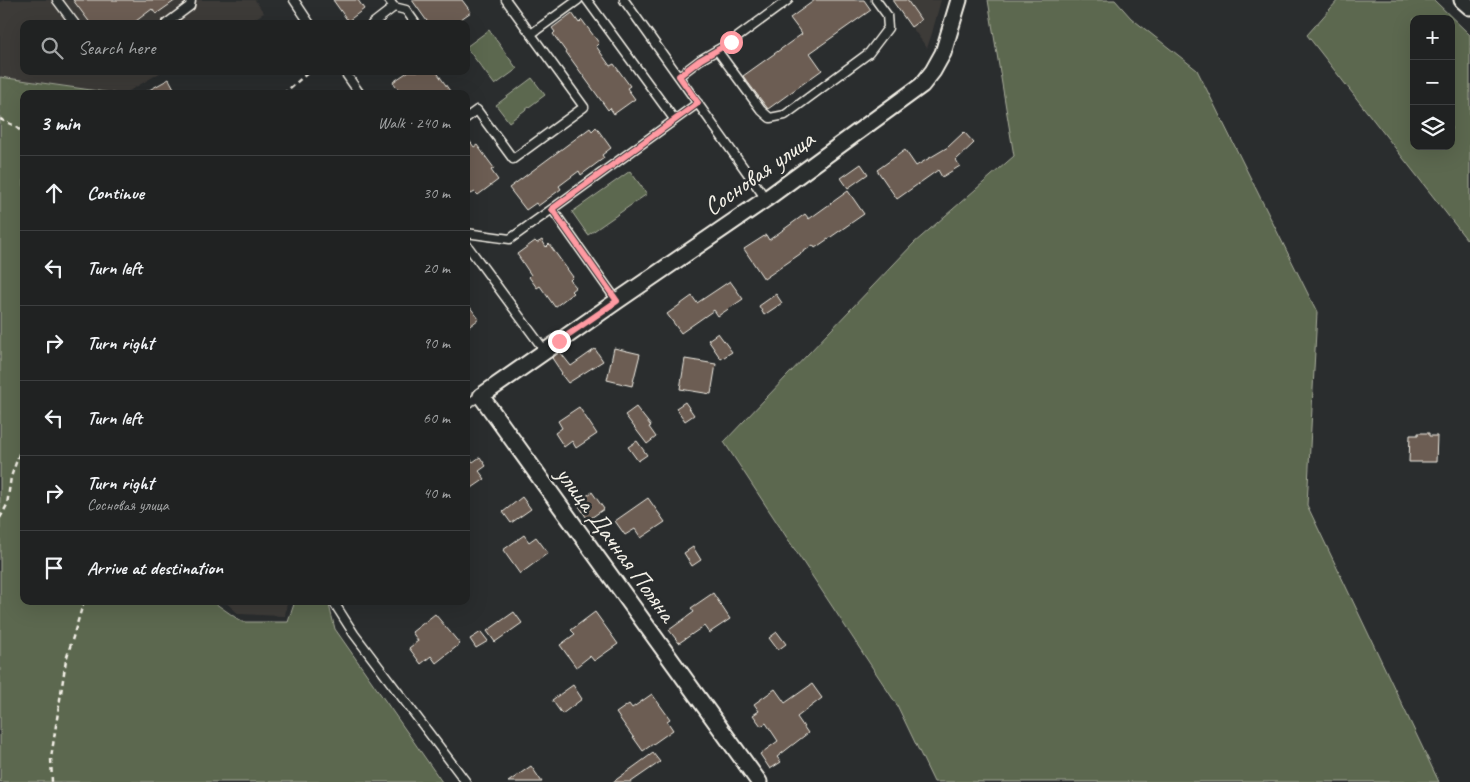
<!DOCTYPE html>
<meta charset="utf-8">
<style>
:root{--surface:#202222;--page:#282a2a;--text:#f1f3f6;--muted:#a2a4a5;--line:#3d3f40}
body{margin:0;font-family:Caveat,sans-serif;background:var(--page);color:var(--text)}
.controls{position:absolute;right:15px;top:15px;display:grid;overflow:hidden;border-radius:10px;box-shadow:0 5px 20px #0002}
.controls button{width:45px;height:45px;display:grid;place-items:center;padding:0;border:0;border-bottom:1px solid var(--line);background:var(--surface);color:var(--text);font:25px sans-serif}
.stop{position:absolute;width:15px;height:15px;margin:-11px;border:4px solid #ff9aa2;border-radius:50%;background:#fff}
.stop.end{background:#ff9aa2;border-color:#fff;box-shadow:0 1px 5px #0008}
.list{margin:0;padding:0;list-style:none}
h2{display:flex;justify-content:space-between;align-items:center;height:65px;margin:0;padding:0 20px;font-size:21px}
h2 small{font-size:16px;font-weight:400;color:var(--muted)}
.list li{display:grid;grid-template-columns:32px 1fr auto;gap:15px;align-items:center;box-sizing:border-box;height:75px;padding:0 20px;border-top:1px solid var(--line)}
.list b{display:block;font-size:19px;white-space:nowrap}
.list p{margin:0;font-size:16px;white-space:nowrap;color:var(--muted)}
.list em{font-size:16px;font-style:normal;color:var(--muted)}
.icon{flex:none;width:28px;height:28px;fill:none;stroke:currentColor;stroke-width:2;stroke-linecap:round;stroke-linejoin:round}
.map{position:relative;flex:none;width:1470px;height:782px;overflow:hidden}
.search{position:absolute;background:var(--surface);box-shadow:0 5px 20px #0002;left:20px;top:20px;width:450px;height:55px;display:flex;align-items:center;gap:12px;box-sizing:border-box;padding:0 18px;border-radius:10px;color:var(--muted);font-size:19px}
.panel{position:absolute;background:var(--surface);box-shadow:0 5px 20px #0002;left:20px;top:90px;width:450px;height:515px;border-radius:10px}
.map>svg:first-child{display:block}
.built{fill:#3e3b39}
.green{fill:#5c684f;stroke:#a8ac9c;fill-rule:evenodd}
.building{fill:#6c5d53;stroke:#f4f1e8}
.lines{fill:none;stroke-linecap:round;stroke-linejoin:round}
.lane-casing{stroke:#f4f1e8;stroke-width:11}
.street-casing{stroke:#f4f1e8;stroke-width:19}
.path{stroke:#f4f1e8;stroke-width:2.5;stroke-dasharray:5 4;stroke-linecap:butt}
.lane{stroke:#2a2d2e;stroke-width:8}
.street{stroke:#2a2d2e;stroke-width:15}
.route{stroke:#ff9aa2;stroke-width:6}
.labels{text-anchor:middle;dominant-baseline:central;stroke-width:5;stroke-linejoin:round;paint-order:stroke}
.street-label{font-size:25px;fill:#f4f1e8;stroke:#2a2d2e}
</style>
<div class="map">
<svg width="1470" height="782" viewBox="0 0 1470 782">
<rect width="100%" height="100%" fill="#2a2d2e"/>
<filter id="ink" filterUnits="userSpaceOnUse"><feTurbulence type="fractalNoise" baseFrequency=".02" numOctaves="2"/><feDisplacementMap in="SourceGraphic" scale="10" xChannelSelector="R" yChannelSelector="G"/><feConvolveMatrix kernelMatrix="1 2 1 2 8 2 1 2 1" color-interpolation-filters="sRGB"/></filter>
<g filter="url(#ink)">
<!-- built -->
<path class="built" d="M4,0h251l9,13 -19,11h-221v47h139l-39,23h-5l-119,-17v-75z
M892,0h49l-9,33 -5,15z
M224,601h63l-2,15 -46,-2z"/>
<!-- green -->
<path class="green" d="M988,0h127l16,18 66,52 120,242 -10,193 132,277h-505l-37,-77 -173,-263 190,-199 100,-87z
M1338,0h96l36,35v204l-3,1 -160,-205zM1414,19h37v127h-37z
M489,30l28,39 -22,16 -29,-38z
M0,77l119,17h-95v507h188l30,21h46l7,-21h33l7,28 107,153h-442z
M532,78l13,17 -36,27 -13,-17z
M630,171l17,23 -59,41 -16,-23z"/>
<!-- building -->
<path class="building" d="M73,0h103l-20,14 -4,-5 -20,15h-41z
M333,0h25l6,9 -16,12z
M412,0h50l9,12 -17,12h-25z
M815,0h49l7,10 -61,43 12,17 -54,39 -25,-33 59,-42 -12,-16z
M892,0h15l14,20 -10,7z
M572,13l7,10 3,-3 17,23 -3,3 14,20 4,-2 16,22 -3,2 8,11 -21,15 -4,-6 -2,2 -55,-76 2,-2 -3,-4z
M409,71h27l16,23h-50l-9,-12z
M169,79l8,15h-35z
M596,127l15,21 -9,7 2,3 -23,17 -2,-4 -20,15 2,3 -23,17 -2,-3 -10,7 -17,-22 81,-60 2,3z
M964,132l10,11 -18,17 4,6 -18,11 -4,-7 -41,29 -20,-29 28,-20 11,16 32,-19z
M466,136l8,11 3,-2 17,23 -3,2 7,10 -20,15 -3,-3 -4,2 -5,-7z
M861,164l7,10 -20,14 -7,-10z
M848,191l16,23 -49,34 -2,-3 -49,34 -20,-30 22,-14 3,5 36,-26 4,5z
M542,240l4,7 3,-3 24,33 -3,3 6,7 -5,4 2,2 -18,14 -15,-21 -3,2 -8,-11 2,-2 -14,-21 18,-13 2,2z
M730,281l13,18 -25,17 -4,-6 -33,23 -14,-19 25,-18 5,7z
M776,294l6,9 -18,12 -5,-9z
M466,302l13,17 -13,10z
M718,333l14,19 -11,7 -13,-19z
M614,348l26,6 -8,32 -25,-6z
M595,349l8,12 -35,22 -7,-9 1,-1 -10,-15 8,-6 11,14z
M685,359l31,5 -5,30 -31,-5z
M685,402l9,13 -9,6 -9,-13z
M579,407l18,27 -21,14 -4,-7 -8,6 -9,-14 7,-5 -4,-7z
M636,407l15,19 -2,1 7,10 -9,7 -22,-29z
M1418,433h11v3h8l-1,26h-27l1,-27h8z
M637,441l10,14 -9,6 -10,-14z
M466,454l7,8 7,-5 6,9 -7,5 6,8 -19,13z
M592,492l12,17 -16,11 -11,-17z
M522,497l9,12 -20,14 -8,-11z
M648,498l17,24 -24,16 -6,-9 -10,6 -10,-14z
M524,535l5,7 7,-5 12,16 -28,21 -17,-24z
M693,547l8,13 -9,6 -8,-13z
M713,593l17,26 -21,14 -5,-7 -25,17 -10,-13 25,-18 -3,-4z
M514,612l8,11 -27,19 -8,-11z
M595,612l23,32 -24,17 -4,-5 -14,11 -16,-22 15,-11 -4,-4z
M435,614l25,30 -24,19 -5,-7 -10,8 -12,-16 9,-7 -6,-9z
M481,632l7,9 -12,7 -6,-9z
M777,632l9,12 -8,6 -9,-12z
M812,684l10,14 -25,19 11,16 -31,24 4,5 -11,7 -10,-15 18,-13 -12,-18 -5,3 -8,-11 6,-4 -5,-7 21,-15 10,14z
M573,685l9,14 -20,15 -10,-14z
M652,694l18,25 -3,2 6,9 -30,21 -27,-38 13,-9 3,4z
M653,753l7,9 -29,20h-18z
M531,766l11,16h-34z"/>
<g class="lines">
<defs>
<path id="lane" d="M57,0l18,24
M294,0l16,24
M587,0l87,119
M624,0l142,199
M394,7l12,3 10,14
M166,24l24,-18 1,-6
M372,24l22,-17 -5,-7
M531,34l47,-34
M717,50l44,60 9,8 15,-3 84,-62 19,-25 -1,-13 -11,-15
M344,71l16,23
M679,76l21,-16 31,-18 57,-42
M466,118l11,-8 36,49 71,-52 -78,-107
M466,233l44,6 42,-30
M466,244l79,107
M617,301l-65,-92 146,-106
M466,404l15,-8
M333,601l21,33 112,148"/>
<path id="street" d="M1462,0l8,7
M759,782l-278,-386 136,-95 149,-102 156,-114 11,-14 10,-18 16,-53"/>
</defs>
<!-- lane casing -->
<use href="#lane" class="lane-casing"/>
<!-- street casing -->
<use href="#street" class="street-casing"/>
<!-- path -->
<path class="path" d="M283,94l27,-23
M0,119l15,7 9,8
M0,518l7,-13 4,-28 13,-37
M52,782l-1,-24 15,-98 18,-59"/>
<!-- lane -->
<use href="#lane" class="lane"/>
<!-- street -->
<use href="#street" class="street"/>
</g>
</g>
<g class="lines" filter="url(#ink)">
<!-- route -->
<path class="route" d="M559,341l58,-40 -65,-92 146,-106 -19,-27 21,-16 31,-18"/>
</g>
<g class="labels">
<!-- street labels -->
<g class="street-label">
<text transform="translate(759 173) rotate(-35)">Сосновая улица</text>
<text transform="translate(616 544) rotate(54)">улица Дачная Поляна</text>
</g>
</g>
</svg>
<div class="controls">
<button>+</button>
<button>−</button>
<button><svg class="icon" aria-label="layers" viewBox="0 0 24 24"><path d="M12 4l9 5-9 5-9-5zM3 14l9 5 9-5"/></svg></button>
</div>
<div class="stop" style="left:731px;top:42px"></div>
<div class="stop end" style="left:559px;top:341px"></div>
<div class="search"><svg class="icon" aria-label="search" viewBox="0 0 24 24"><circle cx="10" cy="10" r="6"/><path d="M15 15l6 6"/></svg>Search here</div>
<section class="panel">
<h2>3 min<small>Walk · 240 m</small></h2>
<ul class="list">
<li><svg class="icon" aria-label="ahead" viewBox="0 0 24 24"><path d="M12 20V5M6 11l6-6 6 6"/></svg><div><b>Continue</b></div><em>30 m</em></li>
<li><svg class="icon" aria-label="left" viewBox="0 0 24 24"><path d="M17 20v-9H6M10 6l-5 5 5 5"/></svg><div><b>Turn left</b></div><em>20 m</em></li>
<li><svg class="icon" aria-label="right" viewBox="0 0 24 24"><path d="M7 20v-9h11M14 6l5 5-5 5"/></svg><div><b>Turn right</b></div><em>90 m</em></li>
<li><svg class="icon" aria-label="left" viewBox="0 0 24 24"><path d="M17 20v-9H6M10 6l-5 5 5 5"/></svg><div><b>Turn left</b></div><em>60 m</em></li>
<li><svg class="icon" aria-label="right" viewBox="0 0 24 24"><path d="M7 20v-9h11M14 6l5 5-5 5"/></svg><div><b>Turn right</b><p>Сосновая улица</p></div><em>40 m</em></li>
<li><svg class="icon" aria-label="arrive" viewBox="0 0 24 24"><path d="M6 21V4h12l-3 4 3 4H6"/></svg><div><b>Arrive at destination</b></div></li>
</ul>
</section>
</div>
